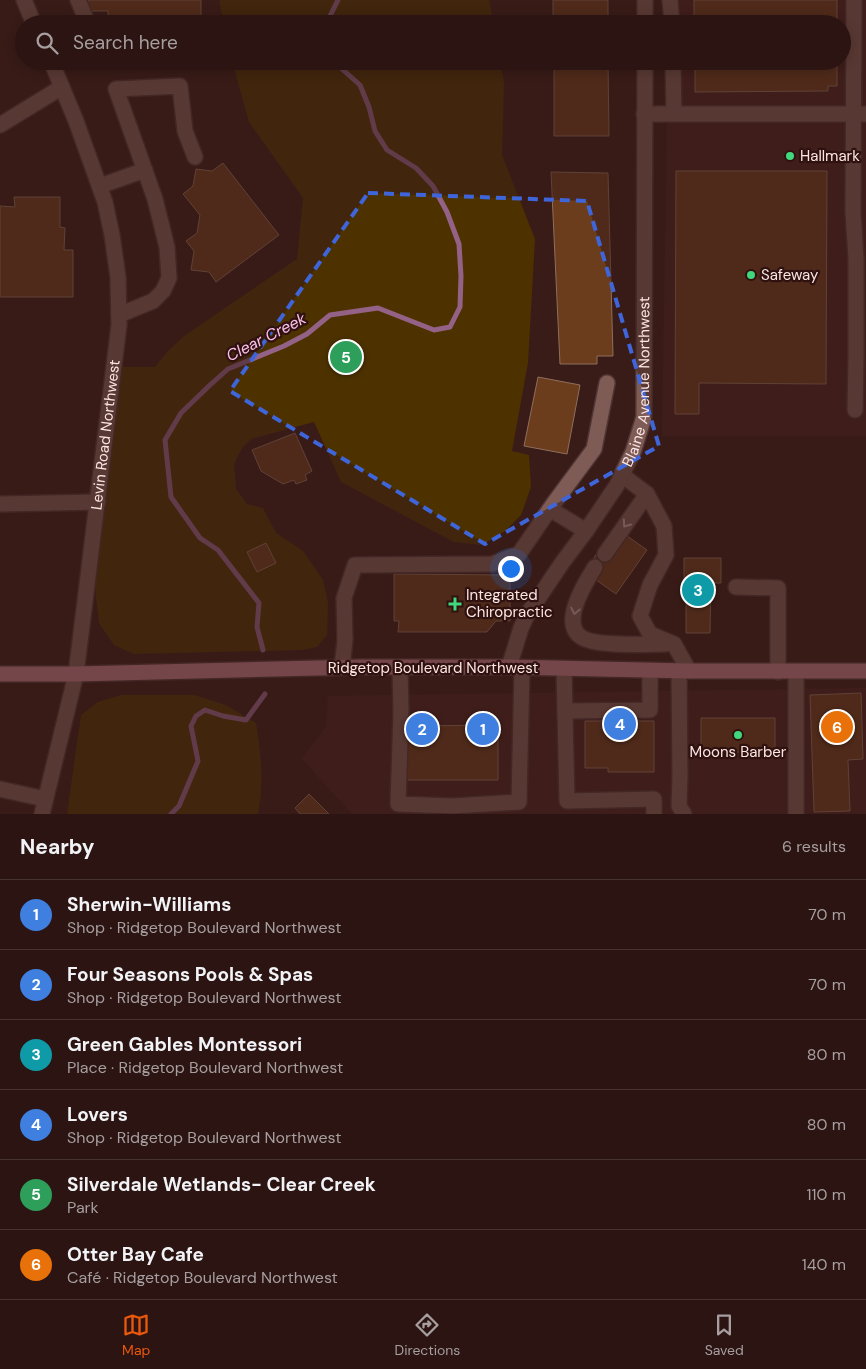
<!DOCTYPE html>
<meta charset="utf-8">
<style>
:root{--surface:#2b1412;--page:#331d1b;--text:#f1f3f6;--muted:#a69e9f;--line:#473332;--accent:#ea580c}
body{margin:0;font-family:"DM Sans",sans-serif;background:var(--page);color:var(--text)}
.you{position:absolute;left:510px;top:568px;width:18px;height:18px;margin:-12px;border:4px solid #fff;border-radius:50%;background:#1a73e8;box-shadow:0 0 0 8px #1a73e833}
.badge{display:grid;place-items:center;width:32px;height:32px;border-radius:50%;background:var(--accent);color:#fff;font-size:16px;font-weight:700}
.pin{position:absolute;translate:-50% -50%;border:2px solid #fff;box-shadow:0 1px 5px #0006}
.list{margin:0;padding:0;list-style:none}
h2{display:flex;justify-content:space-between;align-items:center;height:65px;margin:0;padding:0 20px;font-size:21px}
h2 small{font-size:16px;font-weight:400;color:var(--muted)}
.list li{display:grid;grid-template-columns:32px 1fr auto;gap:15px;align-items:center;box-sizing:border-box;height:70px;padding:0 20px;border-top:1px solid var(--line)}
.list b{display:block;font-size:19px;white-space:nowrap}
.list p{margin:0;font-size:16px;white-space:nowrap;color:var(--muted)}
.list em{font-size:16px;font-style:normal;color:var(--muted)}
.icon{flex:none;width:28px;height:28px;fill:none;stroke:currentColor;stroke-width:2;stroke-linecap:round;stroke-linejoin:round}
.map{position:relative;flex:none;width:866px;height:814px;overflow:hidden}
.search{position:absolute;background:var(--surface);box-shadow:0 2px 12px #0003;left:15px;right:15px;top:15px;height:55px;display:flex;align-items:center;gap:12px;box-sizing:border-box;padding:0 18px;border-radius:28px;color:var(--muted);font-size:19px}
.sheet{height:485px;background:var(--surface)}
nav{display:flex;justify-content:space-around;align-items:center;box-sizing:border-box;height:70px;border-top:1px solid var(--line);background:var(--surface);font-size:14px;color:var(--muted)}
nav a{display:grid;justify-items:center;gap:2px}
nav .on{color:var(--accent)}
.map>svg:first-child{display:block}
.built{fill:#47211d}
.green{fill:#4d3200}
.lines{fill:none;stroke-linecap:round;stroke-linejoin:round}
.stream{stroke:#936286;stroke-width:5}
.building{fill:#6c3d1d;stroke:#8e6f5c}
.minor-casing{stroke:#4f3635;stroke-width:18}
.major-casing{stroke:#4f3635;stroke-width:18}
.minor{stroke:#7f5b56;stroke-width:15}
.major{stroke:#bd7986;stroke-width:15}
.oneway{stroke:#c3a7a4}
.marked{fill:none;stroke:#3e65da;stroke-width:4;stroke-dasharray:10 6;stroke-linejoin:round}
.poi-dot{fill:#41d77c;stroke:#2f110f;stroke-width:2}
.labels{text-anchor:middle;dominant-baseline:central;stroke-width:4.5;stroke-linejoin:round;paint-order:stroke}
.poi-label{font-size:15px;fill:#fbe6e3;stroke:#2f110f;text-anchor:start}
.street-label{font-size:15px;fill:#fbe6e3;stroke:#2f110f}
.water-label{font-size:16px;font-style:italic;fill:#fdc0eb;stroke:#2f110f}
</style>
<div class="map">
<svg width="866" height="814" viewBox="0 0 866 814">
<rect width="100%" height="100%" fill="#391b18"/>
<!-- built -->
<path class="built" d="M669,0h197v436h-204l6,-375h174v-37h-173z
M866,688v126h-514l-50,-55 24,-33 2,-30z"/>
<!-- green -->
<path class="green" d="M219,0h270l5,24h-270z
M232,61h268l4,22 -2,72 33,84 -7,124 -16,88 17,4 2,32 -10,28 -16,16 -23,14 -28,-3 -113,-60 -27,-60 -63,17 -9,9 -8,16 2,25 11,15 16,4 13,25 27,18 20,29 5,23 -1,32 -10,12 -15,3 -168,4 -20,-9 -15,-22 -8,-70 23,-186h41l12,-15 17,-16 113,-77 6,-61 -54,-76z
M121,695h73l32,10 30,18c5,30 8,61 2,91h-191l14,-99 17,-13z"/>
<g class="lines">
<!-- stream -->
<path class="stream" d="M326,24l12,-24
M263,650l-6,-23 2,-24 -41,-53 -18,-12 -29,-41 -6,-57 16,-27 29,-28 18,-16 56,-23 23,-12 23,-19 48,-7 56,22 16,-3 10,-20 1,-31 -2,-32 -12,-32 -14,-26 -17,-18 -29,-18 -12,-19 -6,-24 -9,-22 -27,-24
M171,814l8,-8 19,-45 -7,-35 5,-10 9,-6 18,6 23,4 19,-26"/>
</g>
<!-- building -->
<path class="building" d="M88,0h113v24h-93v-13h-20z
M553,0h55v24h-55z
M694,0h143v24h-143z
M554,61h54l1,75h-55z
M695,61h142v25h-9v5l-133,1z
M223,163l56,72 -63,47 -7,-10 -18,-2 3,-19 -8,-10 11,-8 3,-18 -17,-21 10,-8 3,-17 16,2z
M676,171h151l-1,213 -127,-1v31h-24z
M551,172l57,1 5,183h-16v8h-37z
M14,197h46v30l5,1 -1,22h9v47h-73v-91l15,1z
M538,377l42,8 -13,69 -43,-8z
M295,433l17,38 -7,4 2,5 -11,4 -2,-4 -11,4 -22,-13 -9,-21z
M623,533l24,17 -31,44 -24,-17 -2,-13 9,-14z
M266,543l10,20 -19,9 -10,-20z
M684,558h37v25h-10l-1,50h-24v-36h-2z
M394,574l116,1v46h-14l-9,11h-89l1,-11h-5z
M861,693l2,66 -15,1 2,51 -36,1 -4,-117z
M701,718h74v34h-74z
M585,721h69v51h-46v-4h-23z
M498,725v55h-93v-54z
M309,794l20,20h-29l-5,-6z"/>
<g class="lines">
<defs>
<g id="minor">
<path d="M24,0l10,24"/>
<path d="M78,0l10,24"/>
<path d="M670,0l2,24"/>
<path d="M854,0l-1,212 3,47v100l-1,51"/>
<path d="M645,24v-24"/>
<path d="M673,61l1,53"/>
<path d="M644,114h222"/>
<path d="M0,125l62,-38"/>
<path d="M100,186l45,-16"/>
<path d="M119,315l34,-14 10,-10 6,-13 -2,-31 -12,-48 -39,-110 64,-3 5,45 10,26"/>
<path d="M622,475l25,19 17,32 2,29 -16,30 -10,31 10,18 24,10 15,27"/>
<path d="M0,504l98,-2"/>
<path d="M550,509l36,22"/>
<path d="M605,554l42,-60"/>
<path d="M595,567c-10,16 -35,55 -14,70 14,10 66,7 85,7"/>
<path d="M736,587l42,1v84"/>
<path d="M342,667l3,-27 -1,-42 11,-33 137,-1 27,-10 35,-51 40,-54 13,-66"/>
<path id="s1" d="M509,667l12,-39 6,-13 35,-52 24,-32 31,-46 16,-33 11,-35 1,-356"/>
<path d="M400,668l1,43 -3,93 55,2 66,-4 3,-134"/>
<path d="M564,669l3,132 87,-2v15"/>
<path d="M679,671l1,106 -1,29 5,8"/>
<path d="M796,672v142"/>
<path d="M565,711l85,-1v-39"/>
<path d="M0,789l45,10"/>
<path id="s2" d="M42,814l34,-140 43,-349 -1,-48 -6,-42 -7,-33 -29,-81 -25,-60"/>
</g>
<path id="major" d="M0,674h76l284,-7h149l180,4h177"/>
</defs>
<!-- minor casing -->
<use href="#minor" class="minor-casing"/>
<!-- major casing -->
<use href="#major" class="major-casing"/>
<!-- minor -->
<use href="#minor" class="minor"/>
<!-- major -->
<use href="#major" class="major"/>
</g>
<!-- one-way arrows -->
<defs><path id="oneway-chevron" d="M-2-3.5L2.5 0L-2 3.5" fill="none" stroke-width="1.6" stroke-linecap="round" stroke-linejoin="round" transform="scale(1.25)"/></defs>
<g class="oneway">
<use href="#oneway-chevron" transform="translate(626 524) rotate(125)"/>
<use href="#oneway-chevron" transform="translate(575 611) rotate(102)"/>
</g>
<!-- marked area -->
<path d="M0 0H866V814H0ZM368,193l219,8 72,245 -174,98 -255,-153z" fill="#391b18" fill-opacity=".55" fill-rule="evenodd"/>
<path class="marked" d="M368,193l219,8 72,245 -174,98 -255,-153z"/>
<!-- markers -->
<g class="poi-dot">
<circle cx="790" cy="156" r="5"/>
<circle cx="751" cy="275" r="5"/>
<path d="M452.5 596.5h5v5h5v5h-5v5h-5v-5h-5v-5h5z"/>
<circle cx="738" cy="735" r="5"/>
</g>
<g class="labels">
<!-- poi labels -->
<g class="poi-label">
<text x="800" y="156">Hallmark</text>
<text x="761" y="275">Safeway</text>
<text x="466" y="595">Integrated<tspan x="466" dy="17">Chiropractic</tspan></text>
<text x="738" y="752" text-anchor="middle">Moons Barber</text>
</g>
<!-- street labels -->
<g class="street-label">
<text stroke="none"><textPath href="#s1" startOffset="321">Blaine Avenue Northwest</textPath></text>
<text stroke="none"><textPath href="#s2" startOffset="385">Levin Road Northwest</textPath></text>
<text x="433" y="668">Ridgetop Boulevard Northwest</text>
</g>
<!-- water labels -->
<g class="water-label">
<text transform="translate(266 337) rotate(-27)">Clear Creek</text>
</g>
</g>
</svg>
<div class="you"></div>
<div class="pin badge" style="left:483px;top:729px;background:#3f7fe0">1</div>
<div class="pin badge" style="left:422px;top:729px;background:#3f7fe0">2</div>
<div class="pin badge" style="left:698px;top:590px;background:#0f9aa8">3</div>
<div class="pin badge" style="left:620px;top:724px;background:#3f7fe0">4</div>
<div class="pin badge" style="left:346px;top:357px;background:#2e9e5b">5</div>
<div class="pin badge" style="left:837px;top:727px;background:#e8710a">6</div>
<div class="search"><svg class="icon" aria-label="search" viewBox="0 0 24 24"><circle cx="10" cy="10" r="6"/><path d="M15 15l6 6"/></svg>Search here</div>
</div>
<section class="sheet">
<h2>Nearby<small>6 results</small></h2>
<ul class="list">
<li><span class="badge" style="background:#3f7fe0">1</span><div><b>Sherwin-Williams</b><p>Shop · Ridgetop Boulevard Northwest</p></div><em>70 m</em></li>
<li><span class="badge" style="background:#3f7fe0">2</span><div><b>Four Seasons Pools &amp; Spas</b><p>Shop · Ridgetop Boulevard Northwest</p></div><em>70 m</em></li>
<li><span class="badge" style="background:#0f9aa8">3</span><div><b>Green Gables Montessori</b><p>Place · Ridgetop Boulevard Northwest</p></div><em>80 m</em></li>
<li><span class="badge" style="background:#3f7fe0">4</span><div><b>Lovers</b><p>Shop · Ridgetop Boulevard Northwest</p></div><em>80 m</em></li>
<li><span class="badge" style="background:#2e9e5b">5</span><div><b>Silverdale Wetlands- Clear Creek</b><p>Park</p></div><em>110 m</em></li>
<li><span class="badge" style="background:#e8710a">6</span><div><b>Otter Bay Cafe</b><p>Café · Ridgetop Boulevard Northwest</p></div><em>140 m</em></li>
</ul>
</section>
<nav>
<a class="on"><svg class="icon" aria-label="map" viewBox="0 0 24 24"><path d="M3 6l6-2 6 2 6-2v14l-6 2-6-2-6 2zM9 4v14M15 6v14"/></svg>Map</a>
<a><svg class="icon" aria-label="directions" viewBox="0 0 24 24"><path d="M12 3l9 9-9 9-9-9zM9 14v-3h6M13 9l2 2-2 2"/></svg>Directions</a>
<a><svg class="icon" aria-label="saved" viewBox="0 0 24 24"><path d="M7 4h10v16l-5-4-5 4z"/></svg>Saved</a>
</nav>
